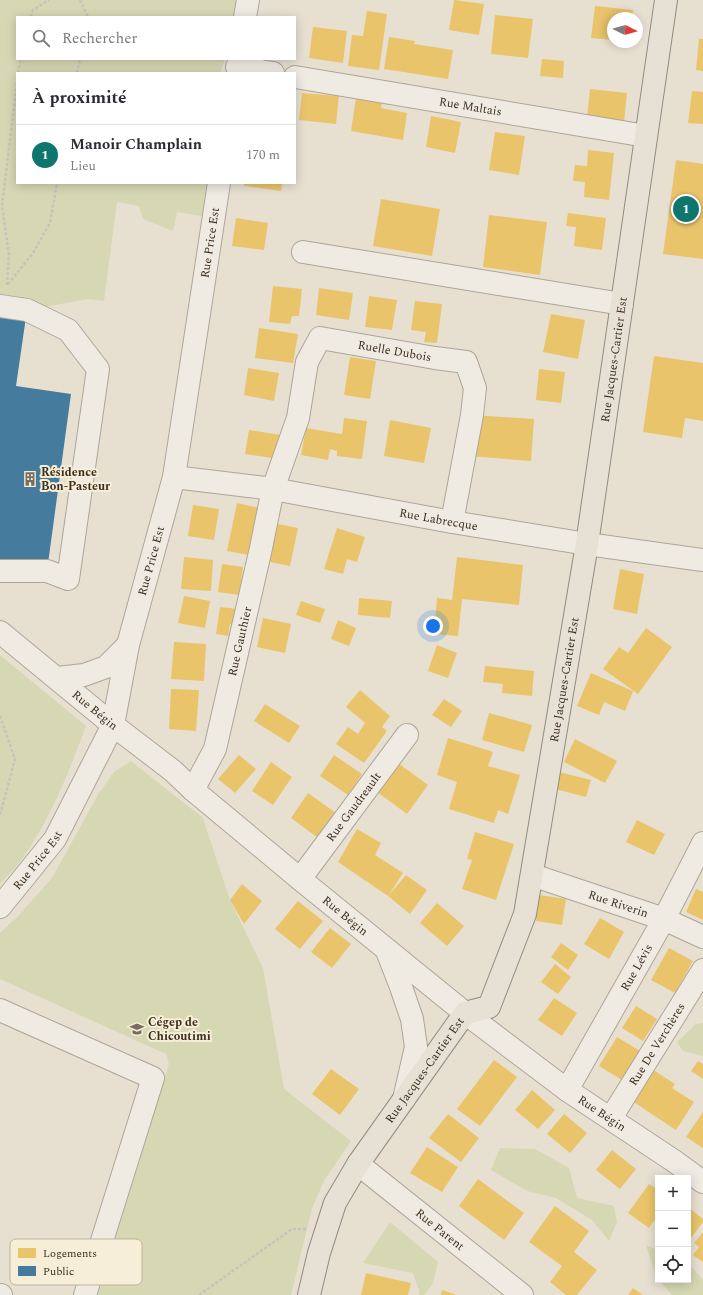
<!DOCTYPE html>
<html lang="fr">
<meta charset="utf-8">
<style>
:root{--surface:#fff;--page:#f7f7f7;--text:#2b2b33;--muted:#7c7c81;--line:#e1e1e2;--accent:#0f766e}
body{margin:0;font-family:Spectral,serif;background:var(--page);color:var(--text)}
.controls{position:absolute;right:12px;bottom:12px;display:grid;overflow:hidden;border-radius:0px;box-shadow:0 2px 10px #0003}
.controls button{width:36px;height:36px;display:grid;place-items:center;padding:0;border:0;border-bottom:1px solid var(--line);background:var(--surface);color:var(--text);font:20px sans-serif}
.compass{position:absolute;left:607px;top:12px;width:36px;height:36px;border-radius:50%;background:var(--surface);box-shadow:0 2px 10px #0003;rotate:95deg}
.you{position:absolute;left:433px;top:626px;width:14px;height:14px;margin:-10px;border:3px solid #fff;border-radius:50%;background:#1a73e8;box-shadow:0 0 0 6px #1a73e833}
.badge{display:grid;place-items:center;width:26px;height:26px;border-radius:50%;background:var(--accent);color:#fff;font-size:13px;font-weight:700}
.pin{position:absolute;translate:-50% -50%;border:2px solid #fff;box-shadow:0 1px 4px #0006}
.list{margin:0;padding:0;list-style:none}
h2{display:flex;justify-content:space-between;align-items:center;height:52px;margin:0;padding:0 16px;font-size:17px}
h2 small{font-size:13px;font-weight:400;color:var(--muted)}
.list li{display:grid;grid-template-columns:26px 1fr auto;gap:12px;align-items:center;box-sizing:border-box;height:60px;padding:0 16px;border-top:1px solid var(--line)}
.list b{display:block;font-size:15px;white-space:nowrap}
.list p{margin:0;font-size:13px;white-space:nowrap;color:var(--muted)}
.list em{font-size:13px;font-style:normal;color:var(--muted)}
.icon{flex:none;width:22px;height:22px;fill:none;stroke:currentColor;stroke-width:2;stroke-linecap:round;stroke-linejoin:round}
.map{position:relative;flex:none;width:703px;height:1295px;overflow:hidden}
.search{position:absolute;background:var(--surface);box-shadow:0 2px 10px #0003;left:16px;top:16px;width:280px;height:44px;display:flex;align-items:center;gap:10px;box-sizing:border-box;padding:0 14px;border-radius:0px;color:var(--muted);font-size:15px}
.panel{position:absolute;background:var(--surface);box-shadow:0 2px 10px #0003;left:16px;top:72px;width:280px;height:112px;border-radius:0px}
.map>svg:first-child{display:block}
.green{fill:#d6d7b3}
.homes{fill:#e9c46a}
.public{fill:#457b9d}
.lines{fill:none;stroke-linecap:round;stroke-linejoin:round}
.minor-casing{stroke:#ada599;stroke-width:24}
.major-casing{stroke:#928b80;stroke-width:24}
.path{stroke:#c8c2b9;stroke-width:2.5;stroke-dasharray:3 2;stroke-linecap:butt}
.minor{stroke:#efebe3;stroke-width:22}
.major{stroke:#e6e1d4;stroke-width:22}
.labels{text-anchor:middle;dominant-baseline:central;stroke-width:4;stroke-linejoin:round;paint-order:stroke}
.street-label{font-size:12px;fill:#3d2e20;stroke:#f7eed8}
.poi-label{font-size:12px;font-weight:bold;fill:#3d2e20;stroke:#f7eed8;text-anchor:start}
.key{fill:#f7eed8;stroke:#bfb4a1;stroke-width:1}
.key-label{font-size:11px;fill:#3d2e20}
</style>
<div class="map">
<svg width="703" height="1295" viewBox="0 0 703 1295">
<rect width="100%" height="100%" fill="#e7e0d1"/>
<!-- green -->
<path class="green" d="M0,0h246l-6,17h-223v42h208l-5,14h-203v110h198l-1,35 -37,-6 -4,19 -30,-12 -4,-13 -22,-4 -13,99 -16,-2 -61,11 -27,-4z
M0,655l86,71c-17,46 -35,92 -64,133 -6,9 -15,17 -22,25z
M131,761l72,57 27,82 33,68 21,121 67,52 -26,38 -13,29 -21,87h-193l71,-231 -3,-10 -166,-75v-46l18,-17 34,-38 47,-85 15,-21z
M703,1023v33l-20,-5 -6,-9 19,-18z
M500,1148l35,1 34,19 8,30 37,8 3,16 -8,19 -17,-21 -36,-22 -29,-7 -36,-21z
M390,1222l48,40 -5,21 -9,12h-5v-5l-6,-17 -50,-10z
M646,1245l12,5v29h-1z
M688,1263l15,17v15h-31l-13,-15h29z"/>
<!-- homes -->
<path class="homes" d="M454,0l30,4 -5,31 -30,-5z
M595,6l38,4 -1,8h-19v22l-22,-2z
M367,11l20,3 -8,56 -31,-4 4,-31 11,1z
M495,15l38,4 -5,39 -37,-4z
M313,27l34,4 -4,32 -34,-5z
M389,37l26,4 -1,3 39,6 -5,29 -64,-10z
M699,39h4v32l-7,-1z
M542,59l22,2 -1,17 -23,-2z
M590,89l37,4 -3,29 -37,-4z
M692,91l11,1v32l-15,-1z
M302,93l37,3 -3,28 -37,-4z
M356,98l26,4 -1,6 26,5 -4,27 -52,-9z
M431,116l30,6 -6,31 -29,-6z
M495,132l30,4 -6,39 -30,-5z
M588,150l26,3 -5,47 -25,-3 1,-15 -12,-1 2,-16 12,1z
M676,160l27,4v95l-40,-5z
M244,183h38l-1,8 -37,-5z
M381,199l59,10 -8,47 -59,-10z
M568,213l38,5 -4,32 -28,-4 2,-19 -10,-1z
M489,215l58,7 -7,53 -57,-8z
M236,218l32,5 -4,27 -32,-4z
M273,286l29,3 -3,27h-7l-2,8 -21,-2z
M319,288l34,5 -4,27 -33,-5z
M369,296l28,4 -5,30 -27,-3z
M415,301l27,3 -5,39 -13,-1 2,-10 -15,-2z
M551,314l34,6 -7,39 -35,-7z
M259,328l39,6 -5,29 -38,-5z
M654,356l49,7v58l-18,-3 -3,20 -39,-6z
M350,357l26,4 -6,38 -26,-4z
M248,368l31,5 -5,28 -30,-6z
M539,369l26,3 -4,31 -25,-3z
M472,415l62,4 -3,42 -62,-5z
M344,418l23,3 -5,38 -25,-3v-5l-7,-2 -2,11 -27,-5 5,-27 36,6z
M390,420l41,8 -7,35 -40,-7z
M249,430l32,5 -3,24 -33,-5z
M237,503l27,6 -9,47 -28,-5z
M193,505l26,4 -5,31 -26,-4z
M268,522l30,6 -8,38 -25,-5z
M337,528l28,9 -8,25 -10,-3 -4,15 -19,-5z
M184,557l29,3 -2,31 -30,-2z
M457,557l66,8 -4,40 -57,-6 -4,37 -24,-2 3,-36 15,2z
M222,564l21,3 -4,28 -21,-3z
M620,569l24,5 -7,40 -24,-5z
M184,596l26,5 -5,27 -27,-5z
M359,598l33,3 -2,17 -32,-3z
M301,601l24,8 -5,14 -24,-8z
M220,607l18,2 -2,16 -6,-1 -2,12 -12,-2z
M263,618l28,6 -6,29 -28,-6z
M338,620l18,8 -7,18 -18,-7z
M646,628l26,19 -34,47 -35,-25 16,-22 9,6z
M174,642l32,2 -2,37 -33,-2z
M437,645l20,8 -9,25 -20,-7z
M485,666l49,5 -2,25 -30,-3 1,-9 -20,-2z
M591,673l42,18 -8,20 -21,-9 -5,13 -22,-9z
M171,689l28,1 -3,41 -27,-2z
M360,690l30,26 -8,11 5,4 -23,32 -28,-19 12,-17 10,7 7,-11 -19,-16z
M444,699l18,12 -11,16 -19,-12z
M265,704l35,22 -11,17 -35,-22z
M489,713l43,12 -8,27 -42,-12z
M448,738l45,14 -5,14 32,9 -12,39 -10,-4 -4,13 -45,-14 8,-27 -20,-7z
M575,739l42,22 -12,22 -41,-21z
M239,755l17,14 -21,24 -17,-14z
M334,755l28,19 -14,21 -28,-19z
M271,762l21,15 -19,28 -21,-14z
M398,763l30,22 -21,29 -30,-22z
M559,772l32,8 -5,17 -31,-8z
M308,793l28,20 -18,25 -27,-20z
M637,820l28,14 -11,21 -28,-13z
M357,829l24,14 -6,12 28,18 -15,23 18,-21 21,15 -17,24 -22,-18 -50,-34z
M475,832l39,12 -18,56 -34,-11 10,-29 -5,-1z
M242,884l20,17 -18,23 -14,-24z
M696,889l7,3v28l-17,-8z
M539,895l27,4 -4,26 -26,-4z
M298,901l25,20 -23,28 -25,-20z
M437,903l27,23 -17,20 -27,-23z
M600,918l24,14 -15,27 -25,-15z
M330,928l21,16 -19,24 -21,-16z
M561,943l17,12 -10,15 -17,-13z
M669,948l24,13 -18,32 -24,-13z
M555,964l16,13 -13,17 -17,-12z
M554,998l23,15 -15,23 -24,-16z
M636,1006l21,13 -14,22 -21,-13z
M617,1037l23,14 -18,29 -23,-14z
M494,1060l23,17 -37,49 -23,-17z
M698,1061l5,3v15l-12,-8z
M331,1069l28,20 -19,26 -28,-21z
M652,1069l23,15 -3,4 22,14 -18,28 -44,-29z
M532,1090l23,20 -17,19 -23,-19z
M703,1112v36l-17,-11z
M448,1114l31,24 -18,24 -32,-24z
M564,1114l23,19 -17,20 -23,-19z
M427,1147l31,20 -16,25 -32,-19z
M612,1150l24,19 -16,20 -24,-19z
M478,1179l46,34 -20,27 -45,-34z
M649,1184l9,6v25l-9,13 -21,-15z
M555,1206l34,25 -15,21 23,18 -20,25h-11l-16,-13 12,-16 -33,-24z
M688,1207l15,12v3l-15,20z
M703,1232v30l-10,-7 6,-8 -5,-4z
M366,1273l45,10 -3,12h-47z
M633,1288l10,7h-15z
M442,1290l15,5h-16z"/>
<!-- public -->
<path class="public" d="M0,306l27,4 -11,76 55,8 -24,177 -47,-6z"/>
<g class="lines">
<defs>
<g id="minor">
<path d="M245,17l3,-17"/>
<path d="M237,67l36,6"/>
<path id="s1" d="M295,77l351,59"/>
<path d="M303,252l319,52"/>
<path d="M0,306l27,4 41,20 30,39 -30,210 -21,-8h-47"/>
<path id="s2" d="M174,477l99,12 179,33 135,22 116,16"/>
<path id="s3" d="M0,632l113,93 60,46 20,19 107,89 165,134 102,77 107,71 29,21"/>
<path d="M57,678l27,-3 22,-8 22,-22"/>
<path id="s4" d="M193,790l22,-41 46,-201 12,-59 25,-71 9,-56 13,-24 115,20 31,4 9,26 -3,27 -20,107"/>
<path id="s5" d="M532,875l132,44 39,18"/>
<path id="s6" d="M300,879l107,-144"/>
<path id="s7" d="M0,907l55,-68 58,-114 15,-80 46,-168 45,-294"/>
<path d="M387,951l14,36 11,32 4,28 -12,52"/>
<path d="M0,1010l153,68 -68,217"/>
<path id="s8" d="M567,1090l97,-171 39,-76"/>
<path id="s9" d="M611,1118l92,-148"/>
<path id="s10" d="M358,1164l164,131"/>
<path d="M0,1295h1"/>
</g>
<g id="major">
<path id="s11" d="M309,1295l10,-42 16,-50 23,-39 107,-151 24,-6 36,-93 62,-370 79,-544"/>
</g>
</defs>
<!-- minor casing -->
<use href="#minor" class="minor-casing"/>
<!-- major casing -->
<use href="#major" class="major-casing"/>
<!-- path -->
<path class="path" d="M80,0l8,17
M31,17l2,-7 16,-10
M18,73l3,-14
M77,73l3,-14
M8,284l25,-31 17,-30 7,-40
M7,285l2,-30 -7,-49 15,-124
M0,716l15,43 -15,56
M199,1295l93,-66h14"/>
<!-- minor -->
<use href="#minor" class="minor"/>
<!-- major -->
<use href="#major" class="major"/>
</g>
<!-- icons -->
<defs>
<symbol id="building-bare" viewBox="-9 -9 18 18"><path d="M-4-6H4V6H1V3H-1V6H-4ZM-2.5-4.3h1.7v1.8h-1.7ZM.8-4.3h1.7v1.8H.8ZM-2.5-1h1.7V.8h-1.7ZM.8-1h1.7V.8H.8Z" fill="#786c5e" stroke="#f7eed8" stroke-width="2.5" paint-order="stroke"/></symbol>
<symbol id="university-bare" viewBox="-9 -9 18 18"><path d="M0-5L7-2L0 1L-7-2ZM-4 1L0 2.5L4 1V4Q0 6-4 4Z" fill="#786c5e" stroke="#f7eed8" stroke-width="2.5" paint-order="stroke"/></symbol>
</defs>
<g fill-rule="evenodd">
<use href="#building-bare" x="20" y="469" width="20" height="20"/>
<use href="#university-bare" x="127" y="1019" width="20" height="20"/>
</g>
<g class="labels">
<!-- street labels -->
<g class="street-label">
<text stroke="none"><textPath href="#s1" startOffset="178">Rue Maltais</textPath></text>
<text stroke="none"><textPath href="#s7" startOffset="708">Rue Price Est</textPath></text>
<text stroke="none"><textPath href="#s4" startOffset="548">Ruelle Dubois</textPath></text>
<text stroke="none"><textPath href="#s11" startOffset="1012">Rue Jacques-Cartier Est</textPath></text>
<text stroke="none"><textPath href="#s2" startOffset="268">Rue Labrecque</textPath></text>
<text stroke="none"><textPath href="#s7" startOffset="384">Rue Price Est</textPath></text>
<text stroke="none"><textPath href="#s4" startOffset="157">Rue Gauthier</textPath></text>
<text stroke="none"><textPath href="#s11" startOffset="688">Rue Jacques-Cartier Est</textPath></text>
<text stroke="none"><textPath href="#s3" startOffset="123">Rue Bégin</textPath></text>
<text stroke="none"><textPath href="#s6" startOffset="90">Rue Gaudreault</textPath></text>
<text stroke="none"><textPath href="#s7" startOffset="60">Rue Price Est</textPath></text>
<text stroke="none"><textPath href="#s5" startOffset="91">Rue Riverin</textPath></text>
<text stroke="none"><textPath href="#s3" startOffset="447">Rue Bégin</textPath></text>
<text stroke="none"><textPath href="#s8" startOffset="141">Rue Lévis</textPath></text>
<text stroke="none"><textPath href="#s9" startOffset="87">Rue De Verchères</textPath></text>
<text stroke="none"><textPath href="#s11" startOffset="256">Rue Jacques-Cartier Est</textPath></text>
<text stroke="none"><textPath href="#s3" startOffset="771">Rue Bégin</textPath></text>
<text stroke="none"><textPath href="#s10" startOffset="105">Rue Parent</textPath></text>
</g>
<!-- poi labels -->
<g class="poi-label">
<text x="41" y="472">Résidence<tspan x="41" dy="14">Bon-Pasteur</tspan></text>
<text x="148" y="1022">Cégep de<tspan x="148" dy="14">Chicoutimi</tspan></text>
</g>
</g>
<!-- legend -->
<rect x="10" y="1239" width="132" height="46" rx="6" class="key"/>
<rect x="18" y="1248" width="18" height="10" fill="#e9c46a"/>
<rect x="18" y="1266" width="18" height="10" fill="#457b9d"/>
<g class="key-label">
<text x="43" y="1257">Logements</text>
<text x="43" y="1275">Public</text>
</g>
</svg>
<div class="controls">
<button>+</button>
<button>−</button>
<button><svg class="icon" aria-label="locate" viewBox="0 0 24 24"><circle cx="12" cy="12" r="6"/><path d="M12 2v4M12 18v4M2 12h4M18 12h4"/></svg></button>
</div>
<svg class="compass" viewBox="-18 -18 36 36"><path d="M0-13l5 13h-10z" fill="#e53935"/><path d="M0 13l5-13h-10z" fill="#7c7c81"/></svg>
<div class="you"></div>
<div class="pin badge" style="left:686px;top:209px">1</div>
<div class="search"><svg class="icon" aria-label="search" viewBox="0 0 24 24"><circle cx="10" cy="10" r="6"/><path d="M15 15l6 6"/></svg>Rechercher</div>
<section class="panel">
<h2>À proximité<small></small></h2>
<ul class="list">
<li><span class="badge">1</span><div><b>Manoir Champlain</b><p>Lieu</p></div><em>170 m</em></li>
</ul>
</section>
</div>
